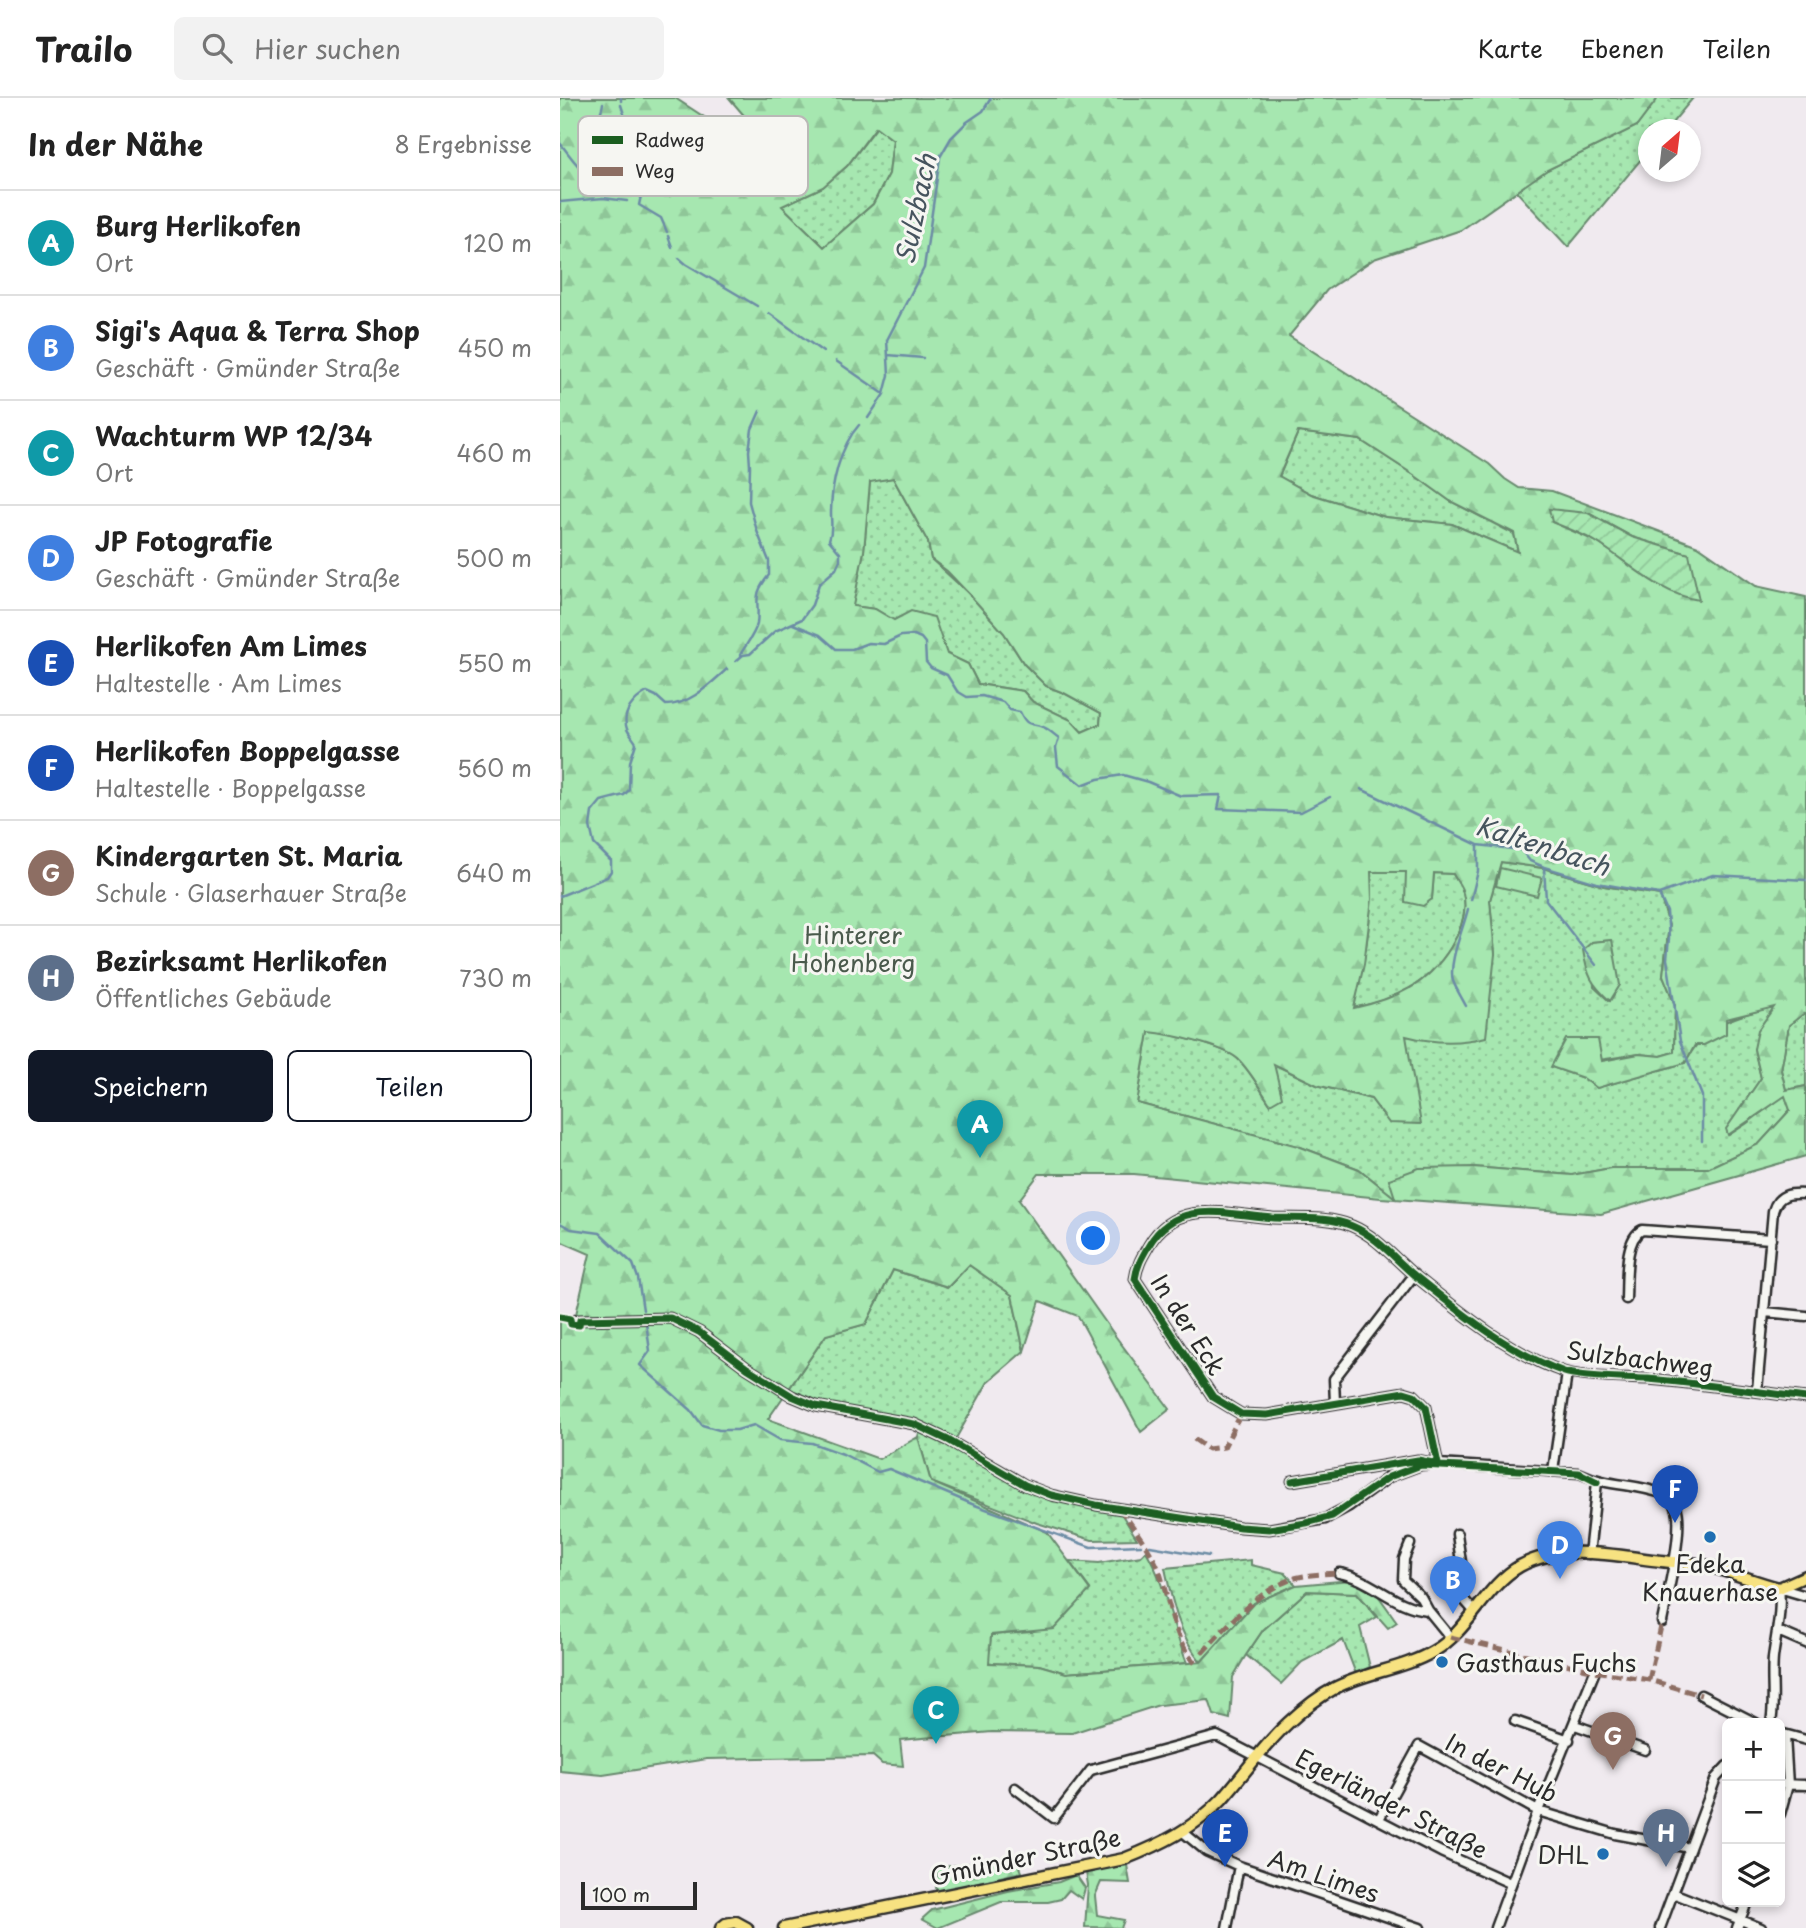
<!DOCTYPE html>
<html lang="de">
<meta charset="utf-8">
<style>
:root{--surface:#fff;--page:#f2f2f2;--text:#222;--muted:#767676;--line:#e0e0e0;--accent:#111827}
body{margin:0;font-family:"Playpen Sans",sans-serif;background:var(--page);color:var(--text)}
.controls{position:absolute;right:21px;bottom:21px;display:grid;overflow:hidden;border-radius:10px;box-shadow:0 4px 10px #0003}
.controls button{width:63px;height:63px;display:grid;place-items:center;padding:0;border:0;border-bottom:2px solid var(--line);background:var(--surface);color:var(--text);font:35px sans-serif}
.compass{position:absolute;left:1078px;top:21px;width:63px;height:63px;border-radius:50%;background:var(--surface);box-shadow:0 4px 10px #0003;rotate:28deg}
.scale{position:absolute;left:21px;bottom:18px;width:116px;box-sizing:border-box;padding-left:7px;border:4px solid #2b2b2b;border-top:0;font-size:19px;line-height:24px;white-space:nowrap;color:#2b2b2b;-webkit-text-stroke:5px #f6f6f2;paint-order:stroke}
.you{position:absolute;left:534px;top:1141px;width:24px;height:24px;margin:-18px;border:5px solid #fff;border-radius:50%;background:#1a73e8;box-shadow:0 0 0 10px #1a73e833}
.badge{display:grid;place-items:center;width:46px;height:46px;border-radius:50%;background:var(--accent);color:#fff;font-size:23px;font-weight:700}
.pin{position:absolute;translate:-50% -58px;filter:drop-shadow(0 2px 4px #0008)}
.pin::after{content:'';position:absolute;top:37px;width:24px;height:21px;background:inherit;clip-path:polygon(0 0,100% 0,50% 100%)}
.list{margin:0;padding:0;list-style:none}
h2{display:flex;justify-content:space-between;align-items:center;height:91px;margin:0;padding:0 28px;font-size:30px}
h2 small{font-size:23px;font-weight:400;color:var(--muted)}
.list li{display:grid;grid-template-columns:46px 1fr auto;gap:21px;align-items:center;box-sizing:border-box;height:105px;padding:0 28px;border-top:2px solid var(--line)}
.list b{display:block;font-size:26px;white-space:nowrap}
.list p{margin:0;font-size:23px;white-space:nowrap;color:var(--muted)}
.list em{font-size:23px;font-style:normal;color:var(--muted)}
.actions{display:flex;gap:14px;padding:21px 28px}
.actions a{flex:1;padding:16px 0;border:2px solid var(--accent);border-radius:10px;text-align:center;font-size:24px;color:var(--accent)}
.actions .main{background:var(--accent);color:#fff}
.icon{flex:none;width:38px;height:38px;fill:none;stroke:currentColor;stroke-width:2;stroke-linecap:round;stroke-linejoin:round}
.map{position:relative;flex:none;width:1246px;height:1830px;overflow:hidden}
header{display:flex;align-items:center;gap:42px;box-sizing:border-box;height:98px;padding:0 35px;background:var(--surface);border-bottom:2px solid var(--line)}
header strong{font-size:33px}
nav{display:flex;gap:38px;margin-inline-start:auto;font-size:24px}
.search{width:490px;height:63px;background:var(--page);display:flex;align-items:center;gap:18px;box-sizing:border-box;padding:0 24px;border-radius:10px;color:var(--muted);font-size:26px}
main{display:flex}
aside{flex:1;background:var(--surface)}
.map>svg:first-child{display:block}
.grass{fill:url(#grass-dots);stroke:#68896e;stroke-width:2;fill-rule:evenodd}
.forest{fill:url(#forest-firs);stroke:#68896e;stroke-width:2;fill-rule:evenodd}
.garden{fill:url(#garden-furrows);stroke:#68896e;stroke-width:2}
.pitch{fill:#a6e7b0;stroke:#68896e;stroke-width:2}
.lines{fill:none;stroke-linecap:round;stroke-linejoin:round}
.stream{stroke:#6c8ca5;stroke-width:2.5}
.minor-casing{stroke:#2b2b2b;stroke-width:13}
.major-casing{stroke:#2b2b2b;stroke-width:15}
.minor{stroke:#f6f6f2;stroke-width:8}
.major{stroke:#f7e281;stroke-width:10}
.quiet{stroke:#8d6e63;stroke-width:5;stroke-dasharray:10 5;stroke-linecap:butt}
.cycleway-casing{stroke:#f6f6f2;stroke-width:11}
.cycleway{stroke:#1b5e20;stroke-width:7}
.poi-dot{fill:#1f6fb2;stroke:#f6f6f2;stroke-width:2.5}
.labels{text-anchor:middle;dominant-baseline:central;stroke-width:6;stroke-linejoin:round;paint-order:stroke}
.park-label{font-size:24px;fill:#4a5a4c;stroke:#f6f6f2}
.street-label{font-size:24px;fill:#2b2b2b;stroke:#f6f6f2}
.poi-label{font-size:24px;fill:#2b2b2b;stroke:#f6f6f2}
.water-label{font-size:26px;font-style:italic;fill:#46545e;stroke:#f6f6f2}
.key{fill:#f6f6f2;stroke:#b9b9b6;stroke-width:2}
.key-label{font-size:19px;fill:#2b2b2b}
</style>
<header>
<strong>Trailo</strong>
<div class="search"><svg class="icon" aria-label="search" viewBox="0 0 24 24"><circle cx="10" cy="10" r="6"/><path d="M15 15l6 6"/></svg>Hier suchen</div>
<nav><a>Karte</a><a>Ebenen</a><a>Teilen</a></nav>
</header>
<main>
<aside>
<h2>In der Nähe<small>8 Ergebnisse</small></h2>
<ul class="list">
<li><span class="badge" style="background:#0f9aa8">A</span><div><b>Burg Herlikofen</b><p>Ort</p></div><em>120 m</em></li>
<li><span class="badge" style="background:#3f7fe0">B</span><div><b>Sigi's Aqua &amp; Terra Shop</b><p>Geschäft · Gmünder Straße</p></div><em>450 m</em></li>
<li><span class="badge" style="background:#0f9aa8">C</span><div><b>Wachturm WP 12/34</b><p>Ort</p></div><em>460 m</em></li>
<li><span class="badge" style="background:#3f7fe0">D</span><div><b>JP Fotografie</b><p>Geschäft · Gmünder Straße</p></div><em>500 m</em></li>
<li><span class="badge" style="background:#1a4fb4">E</span><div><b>Herlikofen Am Limes</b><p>Haltestelle · Am Limes</p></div><em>550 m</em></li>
<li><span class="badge" style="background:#1a4fb4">F</span><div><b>Herlikofen Boppelgasse</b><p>Haltestelle · Boppelgasse</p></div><em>560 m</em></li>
<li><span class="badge" style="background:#8d6e63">G</span><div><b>Kindergarten St. Maria</b><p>Schule · Glaserhauer Straße</p></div><em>640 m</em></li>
<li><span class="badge" style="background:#5c6f8a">H</span><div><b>Bezirksamt Herlikofen</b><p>Öffentliches Gebäude</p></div><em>730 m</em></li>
</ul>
<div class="actions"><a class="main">Speichern</a><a>Teilen</a></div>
</aside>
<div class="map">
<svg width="1246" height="1830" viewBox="0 0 1246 1830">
<defs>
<pattern id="grass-dots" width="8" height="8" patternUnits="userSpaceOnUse" patternTransform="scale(1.75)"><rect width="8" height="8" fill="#a6e7b0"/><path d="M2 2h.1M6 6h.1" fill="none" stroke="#8fc698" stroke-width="1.8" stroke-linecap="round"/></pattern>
<pattern id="forest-firs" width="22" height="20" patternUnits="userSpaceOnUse" patternTransform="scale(1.75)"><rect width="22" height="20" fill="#a6e7b0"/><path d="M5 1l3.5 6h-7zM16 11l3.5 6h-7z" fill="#8fc698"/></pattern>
<pattern id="garden-furrows" width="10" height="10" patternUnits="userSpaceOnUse" patternTransform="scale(1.75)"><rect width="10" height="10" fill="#a6e7b0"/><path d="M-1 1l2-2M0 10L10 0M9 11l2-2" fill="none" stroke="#8fc698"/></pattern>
</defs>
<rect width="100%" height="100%" fill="#f0eaef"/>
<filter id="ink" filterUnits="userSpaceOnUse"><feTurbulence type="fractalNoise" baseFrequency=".0143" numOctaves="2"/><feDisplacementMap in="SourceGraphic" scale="14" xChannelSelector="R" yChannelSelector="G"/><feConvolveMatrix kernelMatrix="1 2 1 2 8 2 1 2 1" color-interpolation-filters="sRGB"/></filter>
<g filter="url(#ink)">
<!-- grass -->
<path class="grass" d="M1098,0h35l-26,31 -19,1v21l-80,96 -52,-56 31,-21 90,-44z
M317,29l16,13 -4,34 -16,30 -49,43 -42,-41 41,-19 24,-21z
M738,334l62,8 54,35 36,26 64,33 4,18 -66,-28 -67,-7 -74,-23 -32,-17z
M333,380l35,64 3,17 37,34 36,40 20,31 22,22 18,7 37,20 -1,11 -18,8 -11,-12 -38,-18 -10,-11 -45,-7 -10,-20 -21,-10 -72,-45 -23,-3 12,-55 6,-70z
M941,764l42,6 61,18 56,9 9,30 -6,50 12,30 -1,47 -14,4 -21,-2 -87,13 31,11 14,10 88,-25c22,-42 48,-45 91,-57l-22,43 7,29 -34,51 2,6 17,-11 39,-29 5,15 -31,34 -51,24h-97l-39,7 -99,-8 -77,32 -37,-30 -61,-23 -161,-43 12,-72c20,3 75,15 89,28 13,13 22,30 32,45l3,-40 44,21 54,14 18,23 16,-86 90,-82 -5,-54zM1052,842l-2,61h-1l-15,-14 -2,-45z
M811,774h36l25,26 2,-25 19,1c3,6 9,13 10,19 9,34 -24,79 -53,95 -18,10 -37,16 -57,20 12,-45 20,-89 18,-136z
M1246,914v74l-20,4 -5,-20 8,-46z
M409,1167l43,30 12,56 -36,31 -33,58 -54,-24 -72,-11 -40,-16 37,-54 40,-11 27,-54 55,17z
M360,1331l102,55 97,26 18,29 -45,1 -55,-17 -106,-41 -13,-45z
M586,1453c20,33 26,76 41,112l-121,10 -27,-8 -51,-2 3,-28 41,-3 58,-43 -21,-28 30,2 42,-7z
M691,1462v5l34,8 11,12 -42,18 -53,59c-22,-27 -29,-61 -36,-94z
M747,1493l50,2 20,24 -17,10 10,40 -14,7 -13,-34 -41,22 -21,22 -35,-29 17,-25z"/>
<!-- forest -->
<path class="forest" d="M0,0h115l40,26 38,2 -24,-28h929l-21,28 -90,44 -86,60 -87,29 -47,31 -38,46 200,128 16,15 14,9 33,3 146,55 58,40 50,11v415l-17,13 -8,45 5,20 20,-4v70l-205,58 -220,-16 -247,-24h-95l-20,26 97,137 54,72 -29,23 -63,-116 -38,-15 -16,50 -12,-56 -43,-30 -21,22 -55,-17 -27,54 -40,11 -58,84 111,40 39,-22 13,45 116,50 43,58 -36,39 -63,6 -2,28 50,2 27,8 135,-11 53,-59 42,-18 55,-5 26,14 20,28 -9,6 -31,-35 -50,-2 -44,39 -17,25 -13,22 -3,42 -16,-4 -5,-15 -50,5 -87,28 -80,-1 -92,8 3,26 -21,-2 -9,-8 -166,3 -104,16 -43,-4v-451l14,3 16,-69 -30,-13zM316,29l17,13 -4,34 -16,30 -49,43 -42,-41 41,-19 24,-21zM738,334l62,8 54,35 36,26 64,32 4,19 -66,-28 -67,-7 -74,-23 -32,-18zM333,380l35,64 3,17 16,12 21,22 36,40 20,31 22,22 18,7 37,20 -1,11 -18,8 -11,-12 -38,-18 -10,-11 -45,-7 -10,-20 -21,-10 -13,-37 -23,-6 -17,9 -19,-11 -22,-3 11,-55 6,-69zM1028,415l44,24 57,17 -24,34 -70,-47 -43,-19zM941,764l42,6 61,18 56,9 9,30 -6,50 12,30 -1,47 -14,4 -21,-2 -37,7 -4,-22h-32l-15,28 32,11 14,10 88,-25 10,-18h9l22,-11v-15l48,-12 -16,23 -4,19 7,29 -35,51 2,6 57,-39 5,14 -31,34 -51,24h-97l-39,7 -99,-8 -54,1 -30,11 6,19 -36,-29 -61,-23 -161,-43 12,-71c20,2 75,14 89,27 13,13 22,30 32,45l12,-7 -8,-33 43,21 54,14 18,24 32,1 -15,-88c26,7 53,8 80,1l9,-83 -5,-54zM811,774h35l-1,30 18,4 9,-7 2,-26 19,1c3,6 9,13 10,19 9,34 -24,79 -53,95 -17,10 -37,16 -56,20l10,-44 8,-65z
M1052,842l8,45 -10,16c-19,-17 -23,-26 -27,-51l9,-8z
M456,1759l6,15 -86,20 1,-24z
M567,1767l3,18 -29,-1 -6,14 2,19 27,5 -3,8 -36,-1 3,-42 -2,-13z
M516,1777l9,13 -3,11 -13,-9 -8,9 -13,3h-47l-63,26 -16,-9 10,-9 76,-19 51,-9z"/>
<!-- garden -->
<path class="garden" d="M989,411l39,4 44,24 57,17 10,46c-38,-5 -70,-37 -101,-57 -14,-9 -31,-15 -46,-21z"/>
<!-- pitch -->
<path class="pitch" d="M940,770l42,10 -5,18 -41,-10z"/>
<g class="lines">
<!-- stream -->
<path class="stream" d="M61,0v3
M43,5c-1,10 -6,16 -10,26 -5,16 18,31 28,40
M61,7l9,28
M71,40l15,35 -7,32 22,13 6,14
M0,45c17,21 28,44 59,37
M63,81l23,-6
M0,104l43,-4 24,3
M108,138l4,11
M119,160l7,6 71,42
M209,215l54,39
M328,257l35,3
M276,263l48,33
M308,320l16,-24 5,-19 -2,-35 37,-72 16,-111 11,-19 16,-16 16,-11 8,-13
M233,526l27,11 16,14h16l16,-6 16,1 17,-8 13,-1 7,3 4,5 1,19 5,6 16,7 10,16 10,6 15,-1 21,6 7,8 10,2c8,16 9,10 23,15 6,2 11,8 16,11l-3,10 2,18 24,19 16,-6 25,-4 25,7 33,14 40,-1 -3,14 83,3 29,-15
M180,557c5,-9 15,-21 17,-31 3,-24 -6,-27 12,-49v-14l-12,-30 -8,-29 1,-36 -1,-15 3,-22 8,-18
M176,563l7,-6 7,-1 25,-23 27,-12 10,-14 7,-21 17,-15 4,-9v-7l-11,-13c4,-11 2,-16 2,-27 0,-28 9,-67 28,-88
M801,691l117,56 43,5 9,11 14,6 53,16 62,11 54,-19 93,5
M984,769l2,33 50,65
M1099,796l8,18 2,26 -2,21 13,82 22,55v45
M0,798l47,-19 4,-6v-10l-17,-17 -4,-18 2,-14 9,-11 23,-6 5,-5 1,-28 6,-19c-2,-4 -7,-9 -9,-14 -6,-16 7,-30 20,-37l9,4 10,9c24,0 44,-21 61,-36
M911,802l7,-29v-26
M906,908c-4,-8 -10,-17 -13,-25 -5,-19 10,-51 15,-72
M0,1125l11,6 29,4 33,31 5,14 5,32
M86,1224l4,29 -10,14 51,45 11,15 17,5h18l17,-5 26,15 32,3 31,11 35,18 11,-3 83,35 119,43 50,-2
M590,1448l59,10"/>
<defs>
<path id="minor" d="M1066,1201c1,-19 -2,-60 16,-69l129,9
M1205,1214l41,4
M16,1222l94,-2 29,14 48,36 45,28 24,10 98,18 34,16 77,45 26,10 45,10 144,22 29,2 56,-10 24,-13 40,-29 32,-12 17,-1 141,9c29,14 57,10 84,21 7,2 12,9 14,16 6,24 -10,86 -15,112
M1197,1293l16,-180c5,-17 17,-18 33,-17
M775,1305l-1,-24 80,-104
M993,1373l14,-98
M732,1383l126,-21 20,4 -12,-57 -12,-12 -10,-3 -137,23 -26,-1 -28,-17 -78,-118c2,-14 7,-22 14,-34 28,-48 79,-30 124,-27 25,1 56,-2 79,8 24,10 43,33 62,49 46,37 94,77 150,97 18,6 64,6 84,7 53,5 106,12 158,19
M897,1436l5,35 -5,16 1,8 16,18
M850,1446l-6,15 -1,21 18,17 7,13
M1029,1456l8,-72
M779,1475c32,5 56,35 89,37l22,27
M1218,1533l28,12
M1141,1597l55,28
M955,1623l54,19
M1211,1625c4,-22 0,-43 2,-65 3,-24 9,-46 6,-70l27,8
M1015,1627l70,25
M1220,1635l26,7
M1220,1686l26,1
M455,1690l39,30 37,-48 126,-34 224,116 69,31
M1220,1716l8,-29 -3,-49
M819,1721l40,-73 119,65 77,23 75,14
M623,1734l23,19 33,15 181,62
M1113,1795l88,35
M667,1830l12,-62
M935,1830l43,-117 57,-140
M1100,1830l56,-150 11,-12
M1177,1830l10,-26"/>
<path id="major" d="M161,1830l5,-4 10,-2 11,6
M224,1830l340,-69c36,-14 71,-31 98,-60 23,-26 41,-53 66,-76 14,-13 30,-26 47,-35 31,-16 69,-19 99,-37 35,-20 51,-65 86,-85 42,-23 97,-10 141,-5 16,2 32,1 47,5 24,6 47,16 71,22l27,-12"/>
</defs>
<!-- minor casing -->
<use href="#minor" class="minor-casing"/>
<!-- major casing -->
<use href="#major" class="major-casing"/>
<!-- minor -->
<use href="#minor" class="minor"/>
<!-- major -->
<use href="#major" class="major"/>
<!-- quiet -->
<path class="quiet" d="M634,1341l14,10 16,-2 17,-33
M560,1410c12,19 33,44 40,65 10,31 13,65 35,90
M890,1539l145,34 54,9 52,15
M642,1555c28,-30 53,-61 93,-75 13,-4 30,-4 44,-5
M1089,1582l13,-58"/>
<defs>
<path id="cycleway" d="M0,1219l10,2 1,5 8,1 1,-5 90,-2 29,14 48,36 45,28 24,10 98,18 34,16 77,45 26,10 45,10 144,22 29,2 37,-6 26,-7 57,-39 32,-12 158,8 18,9
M732,1383l126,-21 20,4 -12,-57 -12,-12 -10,-3 -137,23 -26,-1 -28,-17 -78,-118c2,-14 7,-22 14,-34 28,-48 79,-30 124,-27 25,1 56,-2 79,8 24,10 43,33 62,49 46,37 94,77 150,97 18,6 64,6 84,7 53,5 106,12 158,19"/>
</defs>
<!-- cycleway casing -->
<use href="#cycleway" class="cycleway-casing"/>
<!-- cycleway -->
<use href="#cycleway" class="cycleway"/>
</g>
</g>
<!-- markers -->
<g class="poi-dot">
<circle cx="1150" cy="1439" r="7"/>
<circle cx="882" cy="1564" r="7"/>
<circle cx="1043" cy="1756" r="7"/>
</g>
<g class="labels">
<!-- park labels -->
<g class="park-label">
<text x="293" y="836">Hinterer<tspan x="293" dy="28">Hohenberg</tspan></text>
</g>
<!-- street labels -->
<g class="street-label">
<text transform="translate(629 1226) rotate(57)">In der Eck</text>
<text transform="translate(1080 1260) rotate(7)">Sulzbachweg</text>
<text transform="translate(942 1669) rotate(27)">In der Hub</text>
<text transform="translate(832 1705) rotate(27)">Egerländer Straße</text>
<text transform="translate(465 1758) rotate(-12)">Gmünder Straße</text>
<text transform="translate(764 1777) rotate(19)">Am Limes</text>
</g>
<!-- poi labels -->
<g class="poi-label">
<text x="1150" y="1465">Edeka<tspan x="1150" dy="28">Knauerhase</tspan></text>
<text x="896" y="1564" text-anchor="start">Gasthaus Fuchs</text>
<text x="1029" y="1756" text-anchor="end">DHL</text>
</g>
<!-- water labels -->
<g class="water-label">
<text transform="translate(355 111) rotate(-78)">Sulzbach</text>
<text transform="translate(983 747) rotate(18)">Kaltenbach</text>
</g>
</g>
<!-- legend -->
<rect x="18" y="18" width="230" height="80" rx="10" class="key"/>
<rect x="32" y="38" width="31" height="8" fill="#1b5e20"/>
<rect x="32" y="69" width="31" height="9" fill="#8d6e63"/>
<g class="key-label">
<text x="75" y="49">Radweg</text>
<text x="75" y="80">Weg</text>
</g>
</svg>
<div class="controls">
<button>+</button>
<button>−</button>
<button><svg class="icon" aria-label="layers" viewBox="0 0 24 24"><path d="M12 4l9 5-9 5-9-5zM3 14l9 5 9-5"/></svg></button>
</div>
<svg class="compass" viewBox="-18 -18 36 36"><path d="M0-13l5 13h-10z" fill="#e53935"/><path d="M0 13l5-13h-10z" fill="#767676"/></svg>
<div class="scale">100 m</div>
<div class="you"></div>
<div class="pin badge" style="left:420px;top:1060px;background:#0f9aa8">A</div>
<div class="pin badge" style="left:893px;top:1516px;background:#3f7fe0">B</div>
<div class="pin badge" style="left:376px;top:1646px;background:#0f9aa8">C</div>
<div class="pin badge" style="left:1000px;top:1481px;background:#3f7fe0">D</div>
<div class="pin badge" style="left:665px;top:1769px;background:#1a4fb4">E</div>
<div class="pin badge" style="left:1115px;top:1425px;background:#1a4fb4">F</div>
<div class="pin badge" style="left:1053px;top:1672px;background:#8d6e63">G</div>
<div class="pin badge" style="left:1106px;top:1769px;background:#5c6f8a">H</div>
</div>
</main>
